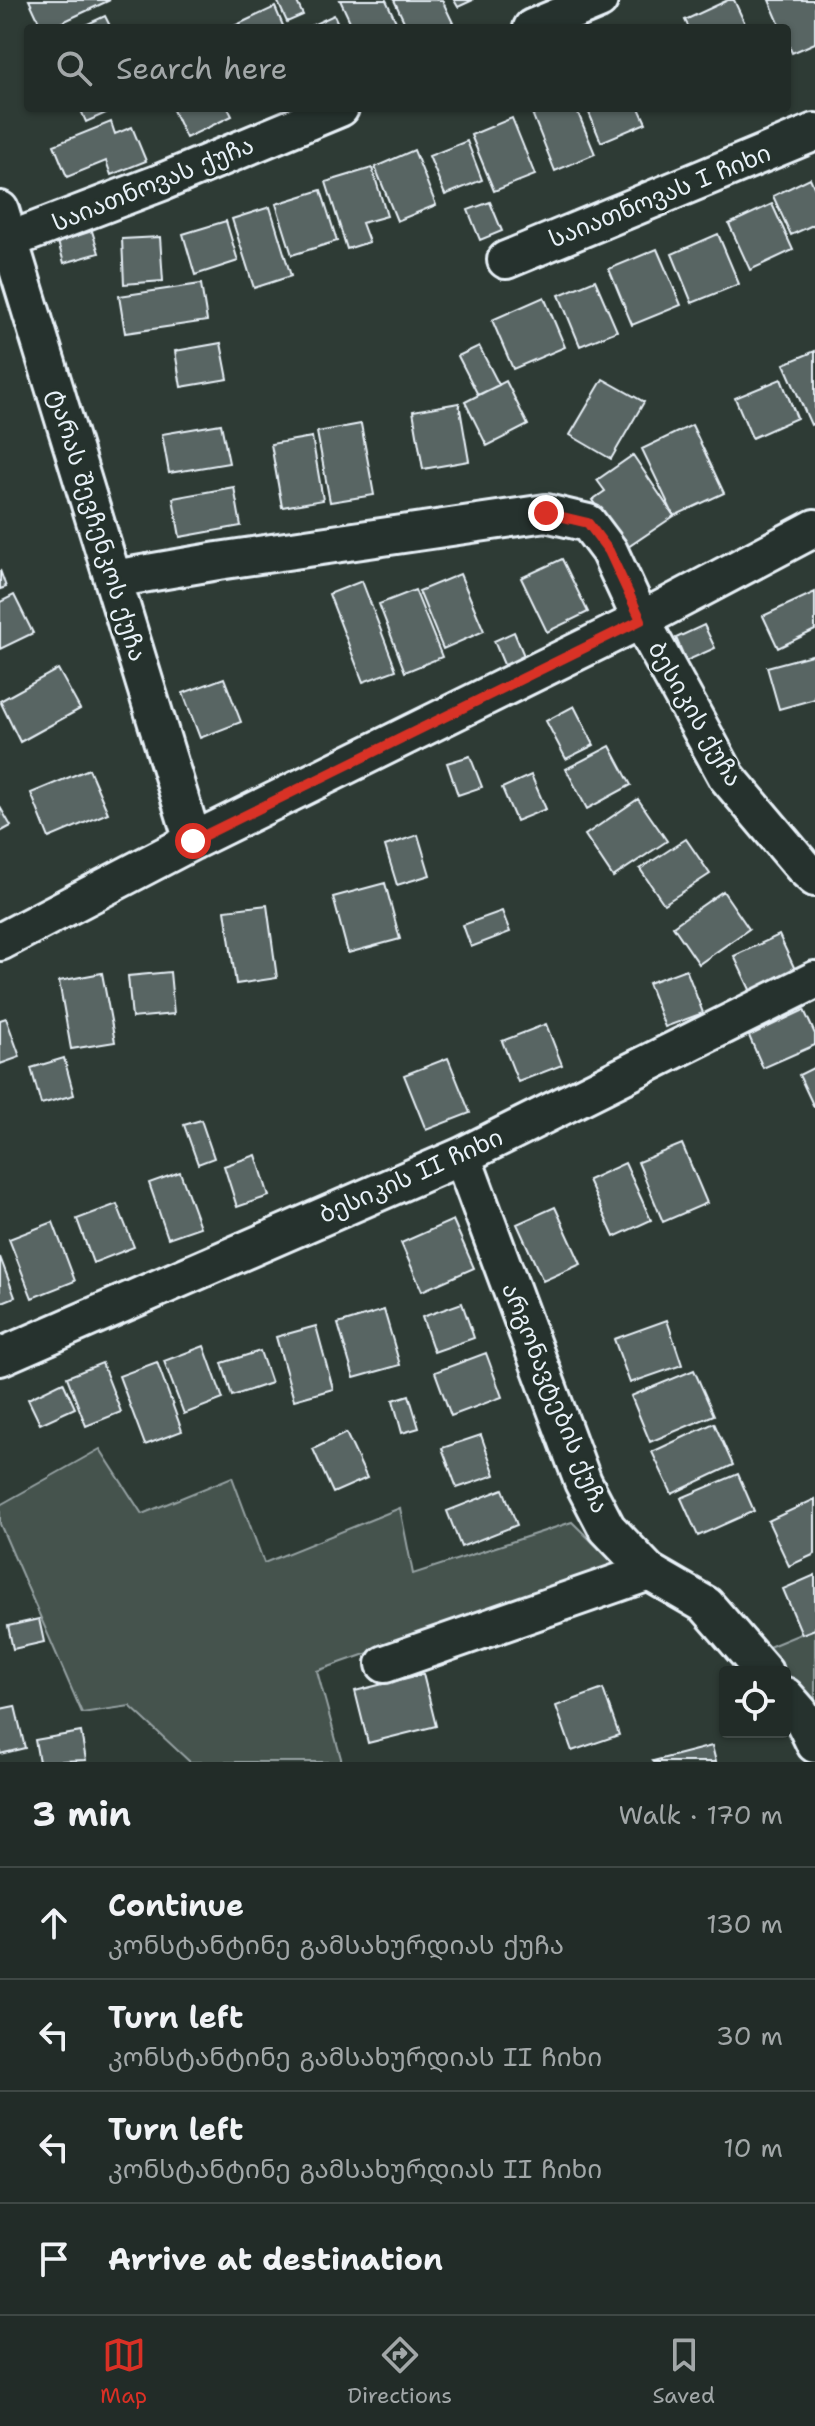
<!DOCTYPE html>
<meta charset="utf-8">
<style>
:root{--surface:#222c28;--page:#2a3430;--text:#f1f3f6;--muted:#a2a7a8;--line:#3f4845;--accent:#d93025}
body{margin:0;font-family:"Shantell Sans","Noto Sans Georgian",sans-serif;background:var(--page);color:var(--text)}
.controls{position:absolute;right:24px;bottom:24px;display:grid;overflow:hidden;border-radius:8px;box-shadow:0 2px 6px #0004}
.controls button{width:72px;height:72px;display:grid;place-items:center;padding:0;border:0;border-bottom:2px solid var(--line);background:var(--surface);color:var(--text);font:40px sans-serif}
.stop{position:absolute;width:24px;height:24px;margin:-18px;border:6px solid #d93025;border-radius:50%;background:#fff}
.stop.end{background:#d93025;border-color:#fff;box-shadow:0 2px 8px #0008}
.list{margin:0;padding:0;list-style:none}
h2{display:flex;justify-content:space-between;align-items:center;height:104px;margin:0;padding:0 32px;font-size:34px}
h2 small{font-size:26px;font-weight:400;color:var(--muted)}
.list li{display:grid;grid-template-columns:52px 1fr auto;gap:24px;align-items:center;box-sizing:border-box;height:112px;padding:0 32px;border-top:2px solid var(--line)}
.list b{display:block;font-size:30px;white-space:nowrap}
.list p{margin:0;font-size:26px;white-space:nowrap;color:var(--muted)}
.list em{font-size:26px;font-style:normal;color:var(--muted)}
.icon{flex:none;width:44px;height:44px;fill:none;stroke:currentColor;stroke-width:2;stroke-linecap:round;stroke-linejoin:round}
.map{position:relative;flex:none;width:815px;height:1762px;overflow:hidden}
.search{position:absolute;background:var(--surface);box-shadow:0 2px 6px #0004;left:24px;right:24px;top:24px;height:88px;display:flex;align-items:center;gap:20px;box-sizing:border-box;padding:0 28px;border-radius:8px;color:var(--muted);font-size:30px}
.sheet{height:552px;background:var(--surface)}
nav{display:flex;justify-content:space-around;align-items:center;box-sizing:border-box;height:112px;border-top:2px solid var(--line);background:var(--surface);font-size:22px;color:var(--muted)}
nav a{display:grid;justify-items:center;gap:4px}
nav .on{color:var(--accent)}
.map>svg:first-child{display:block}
.green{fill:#45524e;stroke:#96a2a3;stroke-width:2}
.building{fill:#596563;stroke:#e8f1f8;stroke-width:2}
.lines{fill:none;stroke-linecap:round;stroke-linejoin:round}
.minor-casing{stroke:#e8f1f8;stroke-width:42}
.minor{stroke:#26332d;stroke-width:36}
.route{stroke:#d93025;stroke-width:10}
.labels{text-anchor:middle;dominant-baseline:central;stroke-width:6;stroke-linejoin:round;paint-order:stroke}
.street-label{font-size:24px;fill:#e8f1f8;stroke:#26332d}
</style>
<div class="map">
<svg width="815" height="1762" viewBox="0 0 815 1762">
<rect width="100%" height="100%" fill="#2e3b35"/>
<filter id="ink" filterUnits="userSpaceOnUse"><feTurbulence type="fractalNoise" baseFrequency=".0125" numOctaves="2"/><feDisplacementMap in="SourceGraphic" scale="16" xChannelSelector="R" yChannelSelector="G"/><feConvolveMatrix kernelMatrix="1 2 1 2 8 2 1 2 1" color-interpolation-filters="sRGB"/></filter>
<g filter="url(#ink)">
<!-- green -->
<path class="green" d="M100,1449l42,65 90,-37 32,86 136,-55 13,66 159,-52 45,44 -300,105 25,91h-152l-60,-56 -48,7 -82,-189v-19z
M815,1628v99l-30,-44v-11h-9l-17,-21z"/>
<!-- building -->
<path class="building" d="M29,0h81l-60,28h-8z
M277,0h19l7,15 -16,7z
M340,0h46l13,28h-46z
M394,0h48l11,23 -10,5h-36z
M454,0h19l-15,7z
M728,0h6l13,28h-58l-4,-8z
M769,0h46v43l-23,10 -5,-12v-13h-6z
M275,7l9,21h-54z
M334,15l6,13h-34z
M105,16l6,12h-32z
M80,108h37l-31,14z
M172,108h56l4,8 -46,22z
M530,108h46l19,46 -40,17z
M587,108h52l7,15 -45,19z
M512,118l23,57 -41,16 -23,-56z
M111,122l4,12 17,-7 14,34 -35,14 -5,-14 -39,16 -13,-32z
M467,141l15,39 -37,15 -16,-39z
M414,150l22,55 -39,16 -22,-54z
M372,168l15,48 -25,7 7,19 -22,7 -21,-67z
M810,178l5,11v35l-24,11 -18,-39z
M321,190l16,51 -45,14 -16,-51z
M490,202l12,29 -22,9 -12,-30z
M772,204l21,46 -43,20 -21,-46z
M270,207l21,69 -37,12 -22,-69z
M226,221l12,40 -43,14 -12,-41z
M92,231l7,22 -35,10 -6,-21z
M718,234l21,50 -47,19 -20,-49z
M160,237l3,44 -39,3 -2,-45z
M657,249l24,56 -49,20 -23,-56z
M595,280l22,51 -37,15 -21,-51z
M201,284l6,37 -82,12 -6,-37z
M544,297l21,50 -52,22 -21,-49z
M221,343l7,36 -47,8 -6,-36z
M479,346l20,39 -21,10 -20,-39z
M815,351v72l-4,2 -27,-61z
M603,379l41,23 -33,57 -41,-24z
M781,379l16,39 -45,20 -17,-40z
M506,381l22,44 -41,21 -22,-44z
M459,403l10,58 -46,8 -10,-58z
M221,424l8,39 -60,10 -7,-39z
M361,424l13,71 -44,7 -13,-70z
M692,425l32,68 -50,23 -32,-67z
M312,437l11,63 -41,7 -11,-63z
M633,455l41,61 -49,33 -33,-49 13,-9 -8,-11z
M234,487l7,39 -61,11 -7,-39z
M562,559l26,53 -41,20 -26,-54z
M0,570l6,17 -6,2z
M460,574l24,57 -41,18 -24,-58z
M362,581l34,89 -33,12 -34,-88z
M415,590l27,67 -37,15 -26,-68z
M815,592v38l-37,18 -15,-32z
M14,595l19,38 -33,16v-47z
M704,625l11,23 -29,13 -10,-23z
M514,632l11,26 -20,9 -11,-26z
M815,654v45l-36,10 -12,-42z
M58,669l22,40 -60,33 -20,-41z
M224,678l17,44 -41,16 -17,-45z
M574,706l20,39 -28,14 -20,-38z
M610,746l21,39 -44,24 -21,-40z
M470,756l12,31 -24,8 -11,-32z
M89,769l19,44 -59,25 -18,-45z
M531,775l15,34 -30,12 -14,-33z
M638,799l29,42 -54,36 -28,-42z
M0,807l11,19 -11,6z
M418,835l12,40 -33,10 -12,-39z
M686,839l24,35 -46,30 -24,-35z
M385,883l15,56 -52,14 -15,-56z
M723,891l26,38 -50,35 -26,-38z
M267,905l10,73 -41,6 -11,-74z
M502,911l8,21 -39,15 -8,-22z
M779,935l19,41 -45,20 -19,-40z
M686,969l17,44 -38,14 -17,-44z
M170,972l4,42 -42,4 -4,-42z
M102,973l13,69 -44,7 -12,-68z
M804,1010l11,24v11l-52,23 -14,-32z
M6,1018l14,39 -20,7v-44z
M546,1024l16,41 -44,17 -16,-41z
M64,1058l10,37 -33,9 -10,-36z
M448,1058l22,55 -44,17 -22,-55z
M815,1067v40h-1l-15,-32z
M201,1120l13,38 -16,6 -14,-39z
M682,1144l25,59 -44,19 -25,-60z
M256,1155l13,41 -32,11 -13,-41z
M625,1163l26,57 -37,17 -26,-57z
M180,1172l20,55 -32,11 -19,-55z
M117,1204l17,43 -41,16 -16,-44z
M555,1207l26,57 -38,17 -26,-57z
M453,1220l21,48 -52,23 -21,-48z
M53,1222l22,59 -43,17 -23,-59z
M0,1257l15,40 -15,6z
M462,1303l12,35 -40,14 -12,-35z
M384,1310l16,55 -46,13 -16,-54z
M667,1320l15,45 -52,18 -16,-44z
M316,1326l17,63 -39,11 -18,-63z
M204,1346l19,53 -39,15 -20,-53z
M260,1351l11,32 -39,13 -10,-33z
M486,1353l16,44 -51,19 -16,-44z
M157,1362l25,69 -37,14 -26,-69z
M102,1363l19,49 -35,14 -19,-49z
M694,1370l20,45 -64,27 -19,-46z
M63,1382l12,26 -35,16 -12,-25z
M409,1395l10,33 -17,5 -9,-33z
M714,1423l19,42 -61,29 -20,-42z
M346,1433l21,45 -34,15 -20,-44z
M481,1435l14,40 -38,13 -15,-40z
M738,1474l16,37 -56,25 -17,-38z
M503,1489l14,36 -56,22 -14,-36z
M815,1499v55l-26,12 -21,-45z
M815,1575v54l-13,5 -19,-45z
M39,1619l5,23 -31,7 -5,-23z
M423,1674l13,52 -68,17 -13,-52z
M603,1689l16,46 -47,16 -16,-45z
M15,1706l10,42 -25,6v-45z
M81,1732l5,28 -47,2 -4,-22z
M712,1746l4,16h-62l-1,-1z"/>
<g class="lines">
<defs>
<path id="minor" d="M532,28l67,-28
M0,210l193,631
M10,240l152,-58 178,-74
M506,260l309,-128
M113,579l105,-18 328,-48 42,10 21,28 32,69 86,157 76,90 12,11
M0,942l193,-101 448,-221 174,-92
M462,1156l121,326 24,46 42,44 57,33 58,67
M0,1357l462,-201 353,-176
M385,1664l264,-92
M785,1696l15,17 15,31"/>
</defs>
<!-- minor casing -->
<use href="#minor" class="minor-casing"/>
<!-- minor -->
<use href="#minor" class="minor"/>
</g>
</g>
<g class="lines" filter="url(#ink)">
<!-- route -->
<path class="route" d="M193,841l448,-221 -32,-69 -21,-28 -42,-10"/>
</g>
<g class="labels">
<!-- street labels -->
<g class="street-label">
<text transform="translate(153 184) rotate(-22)">საიათნოვას ქუჩა</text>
<text transform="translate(660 196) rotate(-22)">საიათნოვას I ჩიხი</text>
<text transform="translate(97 525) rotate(73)">ტარას შევჩენკოს ქუჩა</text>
<text transform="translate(695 714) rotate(60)">ბესიკის ქუჩა</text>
<text transform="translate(411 1176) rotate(-24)">ბესიკის II ჩიხი</text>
<text transform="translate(555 1398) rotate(68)">არგონავტების ქუჩა</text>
</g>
</g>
</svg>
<div class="controls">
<button><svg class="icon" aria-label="locate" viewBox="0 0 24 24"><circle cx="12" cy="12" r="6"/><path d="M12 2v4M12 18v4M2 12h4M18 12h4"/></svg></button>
</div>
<div class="stop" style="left:193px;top:841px"></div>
<div class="stop end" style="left:546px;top:513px"></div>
<div class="search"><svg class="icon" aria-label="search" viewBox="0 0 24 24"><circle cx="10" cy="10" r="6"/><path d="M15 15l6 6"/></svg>Search here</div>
</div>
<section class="sheet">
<h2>3 min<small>Walk · 170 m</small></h2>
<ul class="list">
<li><svg class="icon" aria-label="ahead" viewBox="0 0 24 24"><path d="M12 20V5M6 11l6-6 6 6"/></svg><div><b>Continue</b><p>კონსტანტინე გამსახურდიას ქუჩა</p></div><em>130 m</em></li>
<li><svg class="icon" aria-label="left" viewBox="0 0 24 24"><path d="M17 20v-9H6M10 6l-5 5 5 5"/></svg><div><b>Turn left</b><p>კონსტანტინე გამსახურდიას II ჩიხი</p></div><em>30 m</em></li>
<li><svg class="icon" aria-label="left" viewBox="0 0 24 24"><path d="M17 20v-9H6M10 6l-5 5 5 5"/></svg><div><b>Turn left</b><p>კონსტანტინე გამსახურდიას II ჩიხი</p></div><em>10 m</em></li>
<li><svg class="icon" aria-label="arrive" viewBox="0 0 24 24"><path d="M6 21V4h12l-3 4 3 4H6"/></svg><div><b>Arrive at destination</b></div></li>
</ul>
</section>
<nav>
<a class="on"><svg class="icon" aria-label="map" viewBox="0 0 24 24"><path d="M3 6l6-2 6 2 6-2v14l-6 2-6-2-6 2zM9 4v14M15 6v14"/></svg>Map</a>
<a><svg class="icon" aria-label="directions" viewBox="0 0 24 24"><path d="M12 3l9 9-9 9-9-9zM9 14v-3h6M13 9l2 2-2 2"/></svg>Directions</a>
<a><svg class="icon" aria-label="saved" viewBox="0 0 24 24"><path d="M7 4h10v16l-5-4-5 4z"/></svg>Saved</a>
</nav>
